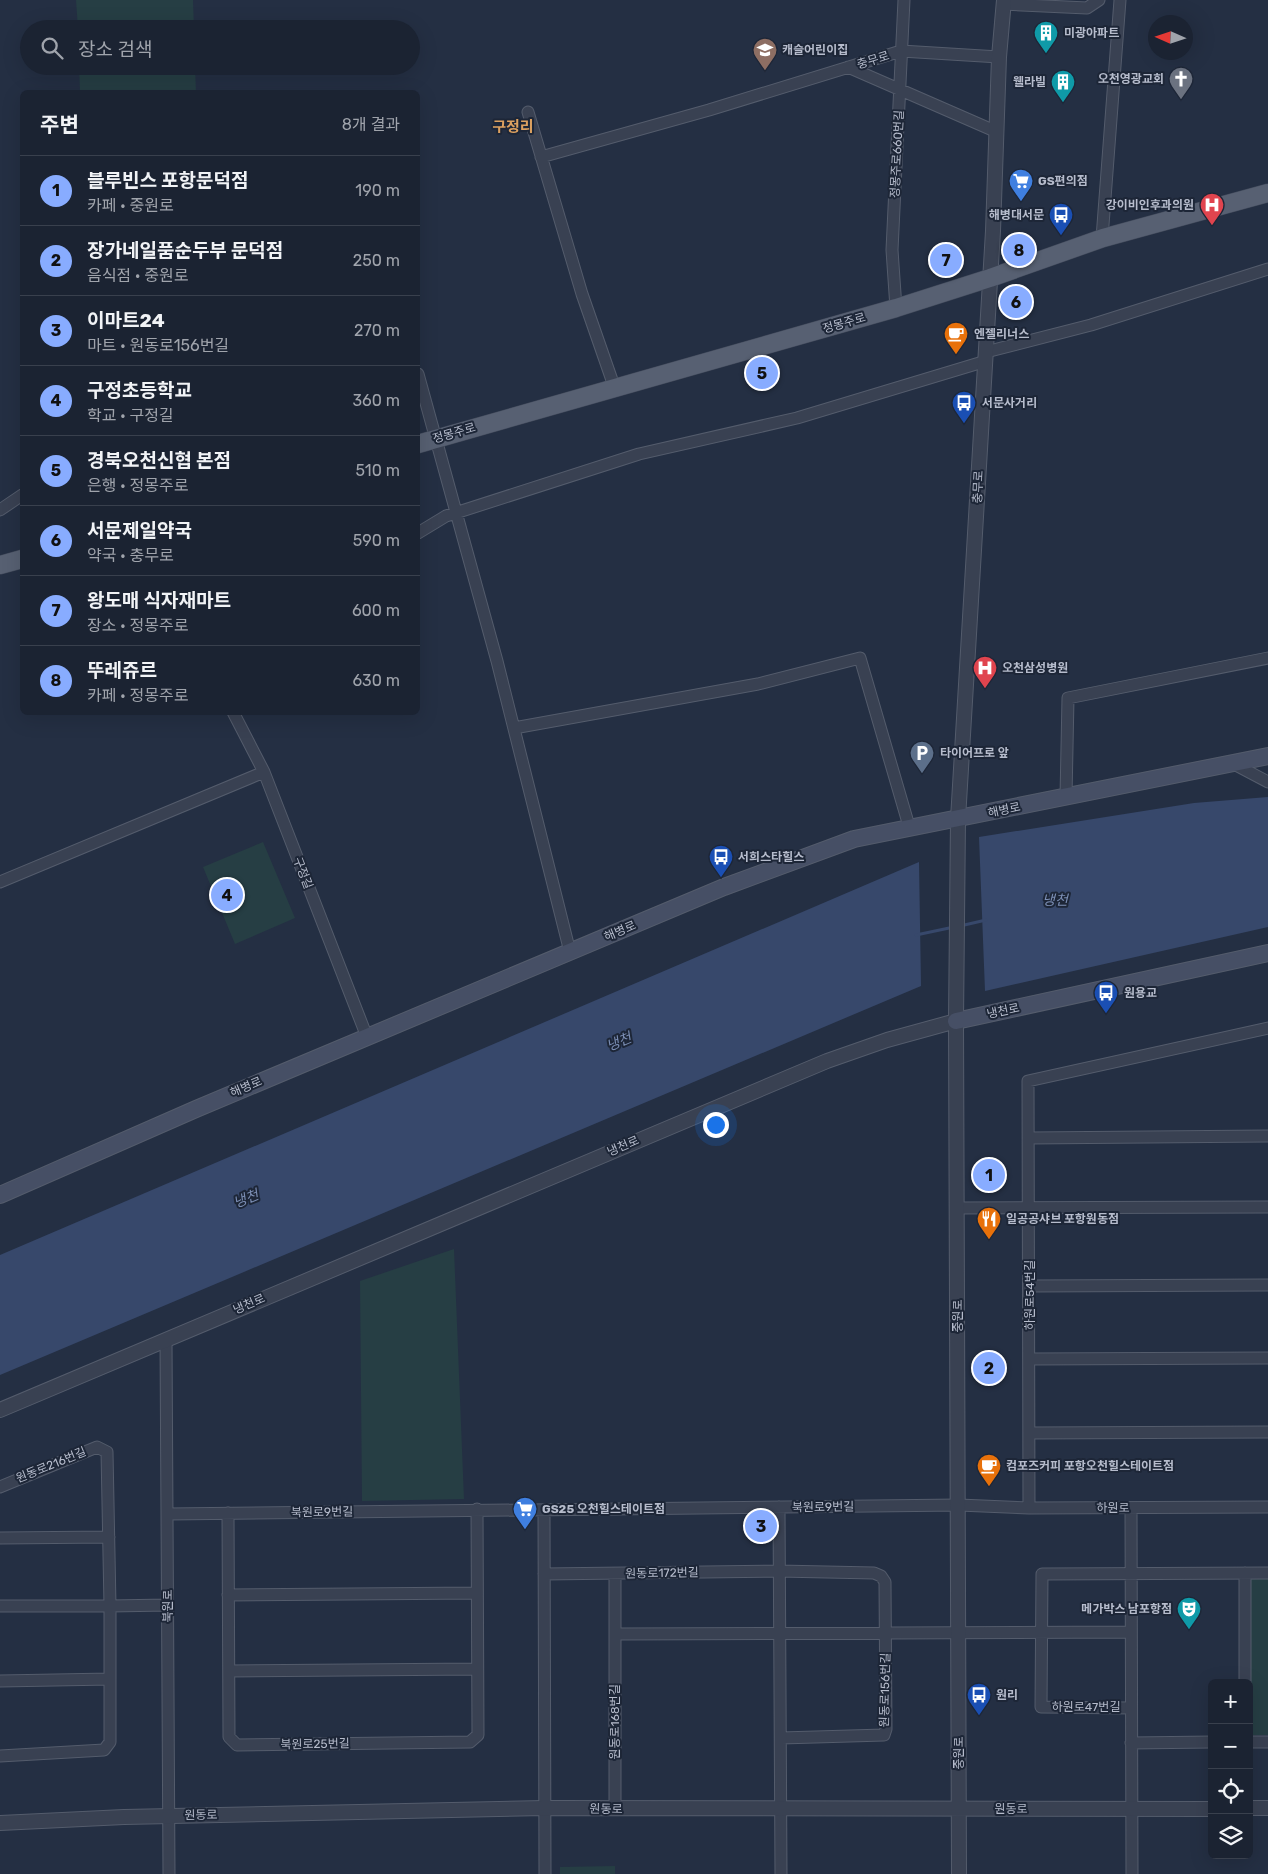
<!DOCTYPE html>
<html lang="ko">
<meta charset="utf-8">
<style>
:root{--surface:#1b2332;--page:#282f3e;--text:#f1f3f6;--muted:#a0a4ac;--line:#39404d;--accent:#88acff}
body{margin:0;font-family:Rubik,"Noto Sans KR",sans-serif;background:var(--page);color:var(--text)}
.controls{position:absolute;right:15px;bottom:15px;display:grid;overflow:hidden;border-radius:8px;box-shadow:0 5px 20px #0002}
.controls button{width:45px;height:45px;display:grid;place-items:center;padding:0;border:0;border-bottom:1px solid var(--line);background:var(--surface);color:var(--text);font:25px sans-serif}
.compass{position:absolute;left:1148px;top:15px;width:45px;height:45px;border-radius:50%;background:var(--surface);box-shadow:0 5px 20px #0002;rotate:273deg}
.you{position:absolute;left:715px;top:1124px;width:18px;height:18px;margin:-12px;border:4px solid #fff;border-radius:50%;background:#1a73e8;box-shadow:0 0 0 8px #1a73e833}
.badge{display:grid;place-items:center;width:32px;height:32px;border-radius:50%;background:var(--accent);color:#111;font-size:16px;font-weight:700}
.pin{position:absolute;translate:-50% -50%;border:2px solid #fff;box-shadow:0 1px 5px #0006}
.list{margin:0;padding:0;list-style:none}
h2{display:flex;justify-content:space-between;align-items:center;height:65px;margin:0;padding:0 20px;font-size:21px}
h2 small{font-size:16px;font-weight:400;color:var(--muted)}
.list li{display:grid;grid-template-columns:32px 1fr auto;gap:15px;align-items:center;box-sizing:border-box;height:70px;padding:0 20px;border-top:1px solid var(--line)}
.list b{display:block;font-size:19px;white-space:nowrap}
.list p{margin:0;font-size:16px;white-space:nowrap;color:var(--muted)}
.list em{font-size:16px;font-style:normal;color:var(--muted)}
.icon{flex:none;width:28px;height:28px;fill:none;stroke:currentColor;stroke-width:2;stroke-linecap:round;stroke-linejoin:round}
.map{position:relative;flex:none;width:1268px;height:1874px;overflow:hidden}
.search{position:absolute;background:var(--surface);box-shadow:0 5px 20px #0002;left:20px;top:20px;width:400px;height:55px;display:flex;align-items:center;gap:12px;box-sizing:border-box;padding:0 18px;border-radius:28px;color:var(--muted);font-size:19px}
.panel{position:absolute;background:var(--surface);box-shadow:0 5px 20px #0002;left:20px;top:90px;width:400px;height:625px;border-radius:8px}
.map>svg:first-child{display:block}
.green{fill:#263e44}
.water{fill:#37486b}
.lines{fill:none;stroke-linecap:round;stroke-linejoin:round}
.stream{stroke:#37486b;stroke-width:3}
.minor-casing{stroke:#545c6c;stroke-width:13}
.tertiary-casing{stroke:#545c6c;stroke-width:16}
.secondary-casing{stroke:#545c6c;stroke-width:18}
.primary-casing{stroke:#424a5b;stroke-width:19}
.minor{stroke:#394152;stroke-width:11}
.tertiary{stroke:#394152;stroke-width:14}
.secondary{stroke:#464f65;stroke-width:16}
.primary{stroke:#576072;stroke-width:18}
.labels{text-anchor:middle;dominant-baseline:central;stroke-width:4;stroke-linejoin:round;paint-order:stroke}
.poi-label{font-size:12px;font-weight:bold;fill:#b6bccc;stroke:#1d2637;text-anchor:start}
.street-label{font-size:12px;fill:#b6bccc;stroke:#1d2637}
.water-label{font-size:14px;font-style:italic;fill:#7c8fb5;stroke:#1d2637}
.quarter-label{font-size:15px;font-weight:bold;fill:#dda160;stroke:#1d2637}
</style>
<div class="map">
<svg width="1268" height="1874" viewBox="0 0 1268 1874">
<rect width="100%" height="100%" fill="#242f43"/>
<!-- green -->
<path class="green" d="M76,0h117l1,29h-116z
M79,66h116l1,26h-116z
M263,842l32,76 -60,26 -32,-77z
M454,1249l10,250 -102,2 -2,-220z
M1268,1578v157h-19l-2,-156z
M615,1866v8h-55v-7z"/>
<!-- water -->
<path class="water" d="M1268,797v130l-283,64 -6,-154 215,-34z
M919,862l2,124 -921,389v-120z"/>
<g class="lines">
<!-- stream -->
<path class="stream" d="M960,926l26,-6
M916,935l38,-8"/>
<defs>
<path id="minor" d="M1003,4l84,4 12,-8
M848,67l149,65
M528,112l54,182 32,92
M541,157l168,-47 192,-59 98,6
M1102,238l18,-238
M896,308l-4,-58 12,-250
M986,352l105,-27 177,-56
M418,374l79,287 73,291
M0,510l22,-15
M418,533l28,-17 193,-62 158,-36 189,-57
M233,712l31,60 103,265
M514,728l244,-44 102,-26 49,168
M1232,763l36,19
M1066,797l2,-99 200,-40
M0,882l264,-110
M1029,1138l239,-2
M957,1208l311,-1
M1030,1286l238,-1
M166,1339l3,535
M1030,1359l238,-1
M1029,1433l239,-1
M0,1487l97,-40 10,5 3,154 58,-1
M779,1507l2,367
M1029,1508l-1,-427 240,-53
M1131,1508l1,366
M544,1510l1,364
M228,1513l1,224 8,8 233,-3 8,-7 -1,-226
M168,1514l791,-9 70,3 239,-1
M0,1538l109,-1
M544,1574l235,-3 95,2 7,3 4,6 1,147 -2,6 -103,3
M228,1595l249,-2
M0,1606h110v136l-6,8 -104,6
M616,1634l515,-2
M229,1671l248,-2
M0,1681l110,-2
M1245,1683v-110
M1131,1708l-90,-1 1,-133 226,-1
M1249,1742h19
M1131,1743l81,-1
M615,1809v-235"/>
<path id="tertiary" d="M0,1410l827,-349 60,-21 69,-19
M1249,1808h19
M0,1823l124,-6 420,-9 668,1
M959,1874l-3,-853 2,-202 35,-588 6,-174 5,-57"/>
<path id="secondary" d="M956,1021l312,-68
M0,1195l196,-86 528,-222 130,-48 414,-83"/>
<path id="primary" d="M418,444l478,-136 94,-30 113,-40 165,-45
M0,565l22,-6"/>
</defs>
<!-- minor casing -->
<use href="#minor" class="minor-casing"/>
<!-- tertiary casing -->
<use href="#tertiary" class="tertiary-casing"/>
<!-- secondary casing -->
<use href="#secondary" class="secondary-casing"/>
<!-- primary casing -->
<use href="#primary" class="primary-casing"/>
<!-- minor -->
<use href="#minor" class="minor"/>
<!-- tertiary -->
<use href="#tertiary" class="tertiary"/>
<!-- secondary -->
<use href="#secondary" class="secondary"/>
<!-- primary -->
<use href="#primary" class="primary"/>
</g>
<!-- icons -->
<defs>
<symbol id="building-pin" viewBox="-11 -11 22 30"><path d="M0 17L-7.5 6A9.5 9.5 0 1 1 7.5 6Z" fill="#0f9aa8" stroke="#1d2637"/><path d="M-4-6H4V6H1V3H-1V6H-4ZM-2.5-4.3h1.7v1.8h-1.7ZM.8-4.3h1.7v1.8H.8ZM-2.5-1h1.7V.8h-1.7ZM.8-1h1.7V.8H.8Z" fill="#fff"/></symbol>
<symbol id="school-pin" viewBox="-11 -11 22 30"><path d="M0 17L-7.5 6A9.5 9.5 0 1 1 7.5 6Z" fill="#8d6e63" stroke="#1d2637"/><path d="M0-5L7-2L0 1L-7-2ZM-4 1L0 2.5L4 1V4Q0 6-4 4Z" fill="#fff"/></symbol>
<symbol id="church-pin" viewBox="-11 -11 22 30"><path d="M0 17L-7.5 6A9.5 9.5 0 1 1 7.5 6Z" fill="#6b7280" stroke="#1d2637"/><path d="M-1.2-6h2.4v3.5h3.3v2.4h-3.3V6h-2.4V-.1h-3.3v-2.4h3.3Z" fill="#fff"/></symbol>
<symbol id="supermarket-pin" viewBox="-11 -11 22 30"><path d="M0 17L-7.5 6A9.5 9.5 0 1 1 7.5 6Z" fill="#3f7fe0" stroke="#1d2637"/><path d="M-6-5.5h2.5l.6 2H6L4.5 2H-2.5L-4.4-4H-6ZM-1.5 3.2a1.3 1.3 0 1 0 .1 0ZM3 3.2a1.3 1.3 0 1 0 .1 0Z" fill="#fff"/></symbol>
<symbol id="hospital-pin" viewBox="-11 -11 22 30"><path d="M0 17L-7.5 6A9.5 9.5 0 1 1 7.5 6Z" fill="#e0444e" stroke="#1d2637"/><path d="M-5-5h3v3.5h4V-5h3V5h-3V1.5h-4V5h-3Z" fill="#fff"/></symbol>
<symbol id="bus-pin" viewBox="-11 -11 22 30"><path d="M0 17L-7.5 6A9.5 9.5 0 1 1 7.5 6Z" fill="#1a4fb4" stroke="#1d2637"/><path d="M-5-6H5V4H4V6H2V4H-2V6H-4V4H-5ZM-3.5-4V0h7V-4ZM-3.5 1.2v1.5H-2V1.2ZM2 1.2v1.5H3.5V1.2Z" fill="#fff"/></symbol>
<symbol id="cafe-pin" viewBox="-11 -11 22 30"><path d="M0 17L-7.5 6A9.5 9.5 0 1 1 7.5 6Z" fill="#e8710a" stroke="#1d2637"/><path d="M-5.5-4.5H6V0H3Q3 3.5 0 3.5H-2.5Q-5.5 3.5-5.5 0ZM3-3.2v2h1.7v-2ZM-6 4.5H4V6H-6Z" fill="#fff"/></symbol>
<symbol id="parking-pin" viewBox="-11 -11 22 30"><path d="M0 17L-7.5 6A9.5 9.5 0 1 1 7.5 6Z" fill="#5c6f8a" stroke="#1d2637"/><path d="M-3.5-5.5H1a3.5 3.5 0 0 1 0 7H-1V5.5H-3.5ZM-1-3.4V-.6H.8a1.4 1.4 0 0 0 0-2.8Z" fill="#fff"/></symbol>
<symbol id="restaurant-pin" viewBox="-11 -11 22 30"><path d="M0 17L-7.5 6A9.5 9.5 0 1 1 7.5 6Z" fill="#e8710a" stroke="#1d2637"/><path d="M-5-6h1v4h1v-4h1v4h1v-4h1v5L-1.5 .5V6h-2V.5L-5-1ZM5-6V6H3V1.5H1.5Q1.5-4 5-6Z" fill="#fff"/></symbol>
<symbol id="theatre-pin" viewBox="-11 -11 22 30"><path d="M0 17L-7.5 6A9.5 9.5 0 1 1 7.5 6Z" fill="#0f9aa8" stroke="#1d2637"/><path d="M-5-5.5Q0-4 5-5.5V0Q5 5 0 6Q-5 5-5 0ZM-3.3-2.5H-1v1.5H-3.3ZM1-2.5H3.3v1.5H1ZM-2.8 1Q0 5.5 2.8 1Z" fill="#fff"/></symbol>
</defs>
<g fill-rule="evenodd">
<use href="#building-pin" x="1032" y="19" width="28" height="38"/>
<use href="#school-pin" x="751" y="36" width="28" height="38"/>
<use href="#church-pin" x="1167" y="65" width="28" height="38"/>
<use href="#building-pin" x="1049" y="68" width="28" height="38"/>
<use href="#supermarket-pin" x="1007" y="167" width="28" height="38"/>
<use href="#hospital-pin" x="1198" y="191" width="28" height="38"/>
<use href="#bus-pin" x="1047" y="201" width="28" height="38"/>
<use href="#cafe-pin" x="942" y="320" width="28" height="38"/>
<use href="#bus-pin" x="950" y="389" width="28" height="38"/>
<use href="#hospital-pin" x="971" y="654" width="28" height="38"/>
<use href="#parking-pin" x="908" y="739" width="28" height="38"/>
<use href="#bus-pin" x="707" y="843" width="28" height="38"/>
<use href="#bus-pin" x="1092" y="979" width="28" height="38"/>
<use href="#restaurant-pin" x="975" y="1205" width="28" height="38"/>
<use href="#cafe-pin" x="975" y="1452" width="28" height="38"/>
<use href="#supermarket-pin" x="511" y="1495" width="28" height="38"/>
<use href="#theatre-pin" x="1175" y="1595" width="28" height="38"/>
<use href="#bus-pin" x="965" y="1681" width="28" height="38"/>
</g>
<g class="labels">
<!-- poi labels -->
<g class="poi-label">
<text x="1064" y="33">미광아파트</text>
<text x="782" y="50">캐슬어린이집</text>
<text x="1164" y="79" text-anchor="end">오천영광교회</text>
<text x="1046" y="82" text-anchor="end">웰라빌</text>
<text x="1038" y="181">GS편의점</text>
<text x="1194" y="205" text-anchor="end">강이비인후과의원</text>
<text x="1044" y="215" text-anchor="end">해병대서문</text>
<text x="974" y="334">엔젤리너스</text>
<text x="982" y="403">서문사거리</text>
<text x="1002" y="668">오천삼성병원</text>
<text x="940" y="753">타이어프로 앞</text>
<text x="738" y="857">서희스타힐스</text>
<text x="1124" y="993">원용교</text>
<text x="1006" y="1219">일공공샤브 포항원동점</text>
<text x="1006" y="1466">컴포즈커피 포항오천힐스테이트점</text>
<text x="542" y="1509">GS25 오천힐스테이트점</text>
<text x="1172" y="1609" text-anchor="end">메가박스 남포항점</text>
<text x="996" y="1695">원리</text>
</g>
<!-- street labels -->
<g class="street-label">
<text transform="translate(873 60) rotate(-17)">충무로</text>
<text transform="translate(897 154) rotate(-87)">정몽주로660번길</text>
<text transform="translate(844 323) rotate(-16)">정몽주로</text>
<text transform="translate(454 433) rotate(-16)">정몽주로</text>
<text transform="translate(978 487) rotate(-87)">충무로</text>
<text transform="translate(1004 810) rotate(-12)">해병로</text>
<text transform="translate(303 873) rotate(69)">구정길</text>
<text transform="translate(620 931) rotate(-23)">해병로</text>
<text transform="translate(1003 1011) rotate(-12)">냉천로</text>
<text transform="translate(246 1087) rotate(-23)">해병로</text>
<text transform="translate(623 1146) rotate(-23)">냉천로</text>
<text transform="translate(1030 1295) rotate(-90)">하원로54번길</text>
<text transform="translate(249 1304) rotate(-23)">냉천로</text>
<text transform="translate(958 1316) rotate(-90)">중원로</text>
<text transform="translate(51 1465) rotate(-22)">원동로216번길</text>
<text transform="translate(823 1507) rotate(-1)">북원로9번길</text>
<text x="1113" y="1508">하원로</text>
<text transform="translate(322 1512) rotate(-1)">북원로9번길</text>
<text transform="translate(662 1573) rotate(-1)">원동로172번길</text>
<text transform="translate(168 1606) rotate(-90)">북원로</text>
<text transform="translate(885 1690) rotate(-89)">원동로156번길</text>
<text x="1086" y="1707">하원로47번길</text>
<text transform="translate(615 1722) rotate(-90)">원동로168번길</text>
<text transform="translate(315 1744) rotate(-1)">북원로25번길</text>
<text transform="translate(959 1753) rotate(-90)">중원로</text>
<text transform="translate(606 1809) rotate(1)">원동로</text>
<text x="1011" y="1809">원동로</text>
<text transform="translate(201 1815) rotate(-1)">원동로</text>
</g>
<!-- water labels -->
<g class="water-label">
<text x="1055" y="900">냉천</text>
<text transform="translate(619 1042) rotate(-23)">냉천</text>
<text transform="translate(246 1199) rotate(-22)">냉천</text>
</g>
<!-- quarter labels -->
<g class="quarter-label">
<text x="513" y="127">구정리</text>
</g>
</g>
</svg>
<div class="controls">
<button>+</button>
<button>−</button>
<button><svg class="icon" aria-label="locate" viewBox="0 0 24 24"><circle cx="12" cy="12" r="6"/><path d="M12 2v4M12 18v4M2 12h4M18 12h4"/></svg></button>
<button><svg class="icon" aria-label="layers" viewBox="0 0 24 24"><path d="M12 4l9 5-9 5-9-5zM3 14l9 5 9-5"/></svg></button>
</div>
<svg class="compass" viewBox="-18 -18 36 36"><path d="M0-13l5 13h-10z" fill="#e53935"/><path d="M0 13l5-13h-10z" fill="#a0a4ac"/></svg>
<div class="you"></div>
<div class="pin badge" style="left:989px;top:1175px">1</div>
<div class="pin badge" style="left:989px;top:1368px">2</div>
<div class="pin badge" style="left:761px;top:1526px">3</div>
<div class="pin badge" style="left:227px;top:895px">4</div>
<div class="pin badge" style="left:762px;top:373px">5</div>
<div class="pin badge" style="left:1016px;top:302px">6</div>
<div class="pin badge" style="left:946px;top:260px">7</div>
<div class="pin badge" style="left:1019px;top:250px">8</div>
<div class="search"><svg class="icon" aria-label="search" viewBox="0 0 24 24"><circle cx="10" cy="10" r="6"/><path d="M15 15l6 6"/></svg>장소 검색</div>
<section class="panel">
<h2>주변<small>8개 결과</small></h2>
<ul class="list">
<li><span class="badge">1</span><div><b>블루빈스 포항문덕점</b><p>카페 · 중원로</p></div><em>190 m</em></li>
<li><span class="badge">2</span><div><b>장가네일품순두부 문덕점</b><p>음식점 · 중원로</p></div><em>250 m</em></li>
<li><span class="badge">3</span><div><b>이마트24</b><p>마트 · 원동로156번길</p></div><em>270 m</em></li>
<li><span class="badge">4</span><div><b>구정초등학교</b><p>학교 · 구정길</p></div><em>360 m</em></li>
<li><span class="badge">5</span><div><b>경북오천신협 본점</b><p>은행 · 정몽주로</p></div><em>510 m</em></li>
<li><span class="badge">6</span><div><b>서문제일약국</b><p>약국 · 충무로</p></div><em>590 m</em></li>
<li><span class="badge">7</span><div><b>왕도매 식자재마트</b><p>장소 · 정몽주로</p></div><em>600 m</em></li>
<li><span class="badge">8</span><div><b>뚜레쥬르</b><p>카페 · 정몽주로</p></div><em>630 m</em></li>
</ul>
</section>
</div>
